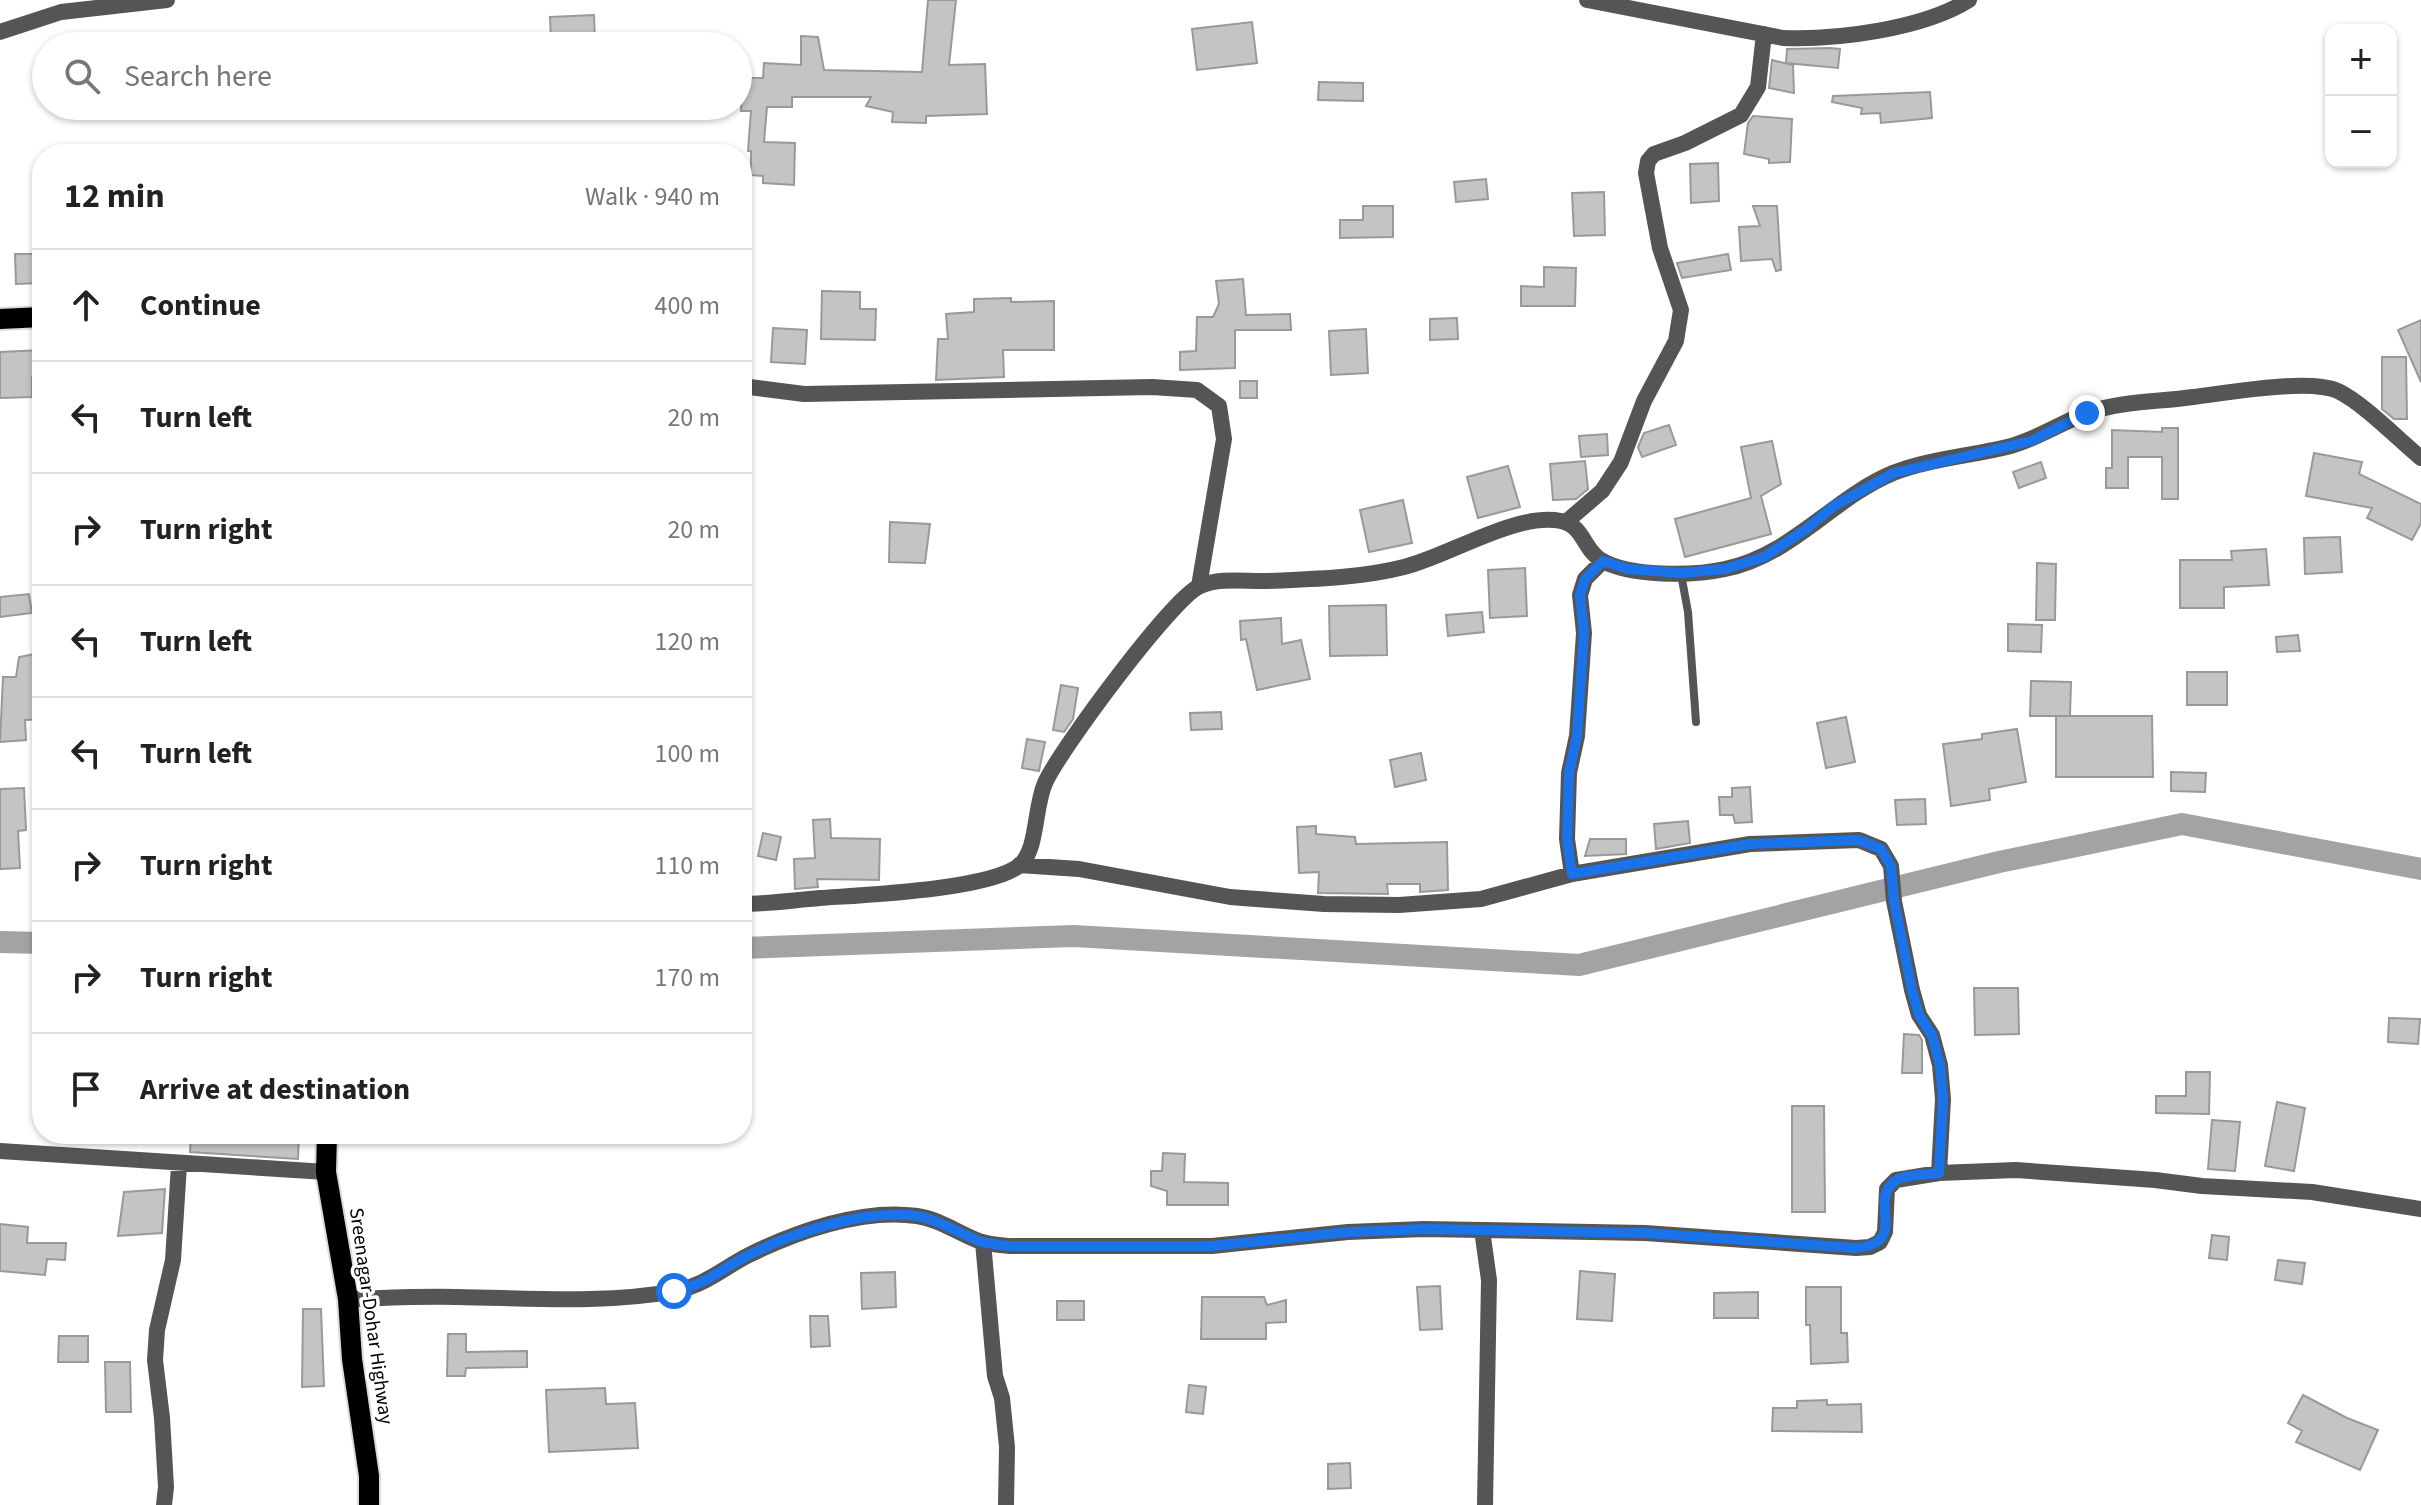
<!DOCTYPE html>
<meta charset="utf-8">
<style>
:root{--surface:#fff;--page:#f2f2f2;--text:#222;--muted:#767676;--line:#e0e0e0}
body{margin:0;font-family:"Source Sans 3",sans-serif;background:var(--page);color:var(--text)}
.controls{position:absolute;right:24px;top:24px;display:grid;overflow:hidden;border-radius:16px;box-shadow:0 2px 6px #0004}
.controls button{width:72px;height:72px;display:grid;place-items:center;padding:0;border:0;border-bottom:2px solid var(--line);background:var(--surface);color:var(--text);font:40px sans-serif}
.stop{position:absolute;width:24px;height:24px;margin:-18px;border:6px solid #1a73e8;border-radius:50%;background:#fff}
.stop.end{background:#1a73e8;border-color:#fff;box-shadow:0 2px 8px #0008}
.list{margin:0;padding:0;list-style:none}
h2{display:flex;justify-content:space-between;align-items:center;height:104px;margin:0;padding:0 32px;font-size:34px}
h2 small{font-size:26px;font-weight:400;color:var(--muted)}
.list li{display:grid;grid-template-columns:52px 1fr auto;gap:24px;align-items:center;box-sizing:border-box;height:112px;padding:0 32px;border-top:2px solid var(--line)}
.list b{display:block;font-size:30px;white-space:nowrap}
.list em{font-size:26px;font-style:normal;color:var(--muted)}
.icon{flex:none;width:44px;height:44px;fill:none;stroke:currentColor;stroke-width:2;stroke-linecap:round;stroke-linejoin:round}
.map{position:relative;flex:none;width:2421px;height:1505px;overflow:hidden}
.search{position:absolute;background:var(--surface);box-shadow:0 2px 6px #0004;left:32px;top:32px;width:720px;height:88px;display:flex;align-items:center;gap:20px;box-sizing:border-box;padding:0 28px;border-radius:44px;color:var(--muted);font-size:30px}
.panel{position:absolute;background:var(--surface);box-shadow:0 2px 6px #0004;left:32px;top:144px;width:720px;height:1000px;border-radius:32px}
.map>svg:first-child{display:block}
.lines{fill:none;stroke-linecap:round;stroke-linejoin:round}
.canal{stroke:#a3a3a3;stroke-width:22}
.building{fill:#c4c4c4;stroke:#999;stroke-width:2}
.primary-casing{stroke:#dbdbdb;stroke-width:24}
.service{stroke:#555;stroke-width:8}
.minor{stroke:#555;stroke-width:16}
.primary{stroke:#000;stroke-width:20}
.route{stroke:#1a73e8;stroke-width:10}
.labels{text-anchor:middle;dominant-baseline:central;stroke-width:7;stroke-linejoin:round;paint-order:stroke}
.street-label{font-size:20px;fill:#000;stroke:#fff}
</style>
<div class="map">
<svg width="2421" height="1505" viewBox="0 0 2421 1505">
<rect width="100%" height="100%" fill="#fff"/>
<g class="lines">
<!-- canal -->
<path class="canal" d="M0,942l42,1
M742,948l332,-12 505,29 420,-103 183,-38 239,45"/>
</g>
<!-- building -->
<path class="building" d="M928,0h28l-7,65 36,-1 2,50 -61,2v7l-34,-1 1,-10 -27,-6 5,-9h-79v10h-25l-3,35 31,1 -1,42 -31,-2v-7l-12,-1v-24h-3l3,-40h-10l1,-33h21l1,-15 37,2v-29l17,1 6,33 98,2z
M594,15l1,25 -44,1 -1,-24z
M1252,22l5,41 -60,7 -5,-41z
M1830,48l10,1 -2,19 -52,-5 1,-14z
M1772,60l21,5 1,28 -25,-5z
M1319,82l44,1v18l-45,-1z
M1930,92l2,26 -51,5 -1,-10 -19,1 1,-6 -30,-6 1,-6z
M1753,116l39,3 -2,43 -21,1v-4l-25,-5 4,-31z
M1718,163l1,38 -28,2 -1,-39z
M1486,179l2,20 -32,3 -2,-20z
M1604,192l1,43 -31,1 -2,-43z
M1363,206h30v31l-53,1v-18h23z
M1753,206h24l4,64 -5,1 -4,-12 -31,2 -2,-34 21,-1z
M15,254h27v29l-26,1z
M1728,254l3,16 -49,8 -5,-15z
M1544,267l32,1 -1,38h-54v-20l23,1z
M1243,279l3,36 44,-1 1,16h-56v38l-55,2v-18l16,-1 1,-34h16l6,-13 -3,-23z
M822,291l38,1v17h16l-1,31 -54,-1z
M1011,298v4l43,-1v49h-51l1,27 -68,3 2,-41h10l-2,-25 28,-2v-13z
M1457,318l1,21 -28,1v-21z
M2421,320v62l-23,-52z
M773,328l34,2 -2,34 -34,-2z
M1366,329l2,44 -37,2 -2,-44z
M42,350v27h-10v20l-32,1v-46z
M2382,357h24l1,62h-13l-12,-10z
M1240,381h17v17h-17z
M1669,425l7,20 -34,12 -4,-10 6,-14z
M2162,428h16v71h-16v-42h-34v31h-22v-20h6v-38l50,2z
M1607,434l1,21 -27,2 -2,-21z
M1772,441l9,43 -20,12 10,38 -86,23 -10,-38 76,-21 -10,-51z
M2314,453l48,9 -3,12 62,30v19l-9,17 -45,-22 5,-10 -66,-12z
M1585,461l3,28 -12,10 -23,1 -3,-36z
M2041,462l5,16 -27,10 -6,-16z
M1508,466l12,41 -42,11 -11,-41z
M1403,500l9,43 -43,9 -9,-42z
M890,522l40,2 -5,39 -36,-1z
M2340,537l2,35 -37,2 -1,-36z
M2266,549l3,36 -45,2v21h-44v-48h52l-1,-9z
M2037,563l19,1 -1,56h-19z
M1525,568l2,48 -37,2 -2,-48z
M29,594l3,19 -32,4v-20z
M1386,605l1,50 -57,1 -1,-50z
M1482,612l2,20 -36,4 -2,-21z
M1281,618l1,26 19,-4 9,39 -53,11 -11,-51 -5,1 -1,-19z
M2008,624l34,1 -1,27 -33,-1z
M2298,635l2,16 -23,1 -1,-15z
M40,653l2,66 -17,1 1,20 -26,2 3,-65h13l3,-20z
M2187,672h40v33h-40z
M2031,681l40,1 -1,34h-40z
M1061,685l17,3 -5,31 -9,13 -11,-2z
M1221,712l1,17 -31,1 -1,-17z
M2056,716h96l1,61h-97z
M1846,717l9,45 -29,6 -9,-45z
M2017,729l9,53 -37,7 1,11 -39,6 -8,-62 39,-5v-5z
M1027,739l18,3 -6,29 -17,-3z
M1421,753l5,27 -31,7 -5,-27z
M2171,772l35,1 -1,19 -34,-1z
M1750,787l2,35 -17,1 -2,-8h-13l-1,-18h13v-9z
M24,788l2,42 -8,1 2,37 -20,1v-80z
M1925,799l1,25 -29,1 -2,-25z
M830,819l1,19 49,1 -1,41 -62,-1 1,8 -23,2 -1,-30 21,-1 -2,-38z
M1688,821l2,22 -34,6 -2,-25z
M1316,826v8l39,3 1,7 91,-2 1,48 -28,2v-8h-33l1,10 -70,-1 1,-21 -20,1 -2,-46z
M763,833l18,4 -5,23 -18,-4z
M1590,839h36v15l-41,2z
M1974,988h44l1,46 -44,1z
M2389,1018l31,1 -2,25 -30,-2z
M1904,1034l15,1 3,5v33h-20z
M2186,1072h24l-1,42 -53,-1v-17h30z
M2277,1102l28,6 -11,63 -29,-5z
M1792,1106h32l1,106h-33z
M2212,1120l28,2 -5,49 -27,-2z
M191,1134h108l-1,25 -108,-7z
M1163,1153l22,1 -1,28 44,1v22h-61v-14l-16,-5v-15h11z
M165,1189l-3,44 -44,3 6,-44z
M0,1224l28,3 -1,16h39l-1,17 -18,-1 -2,16 -45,-4z
M2212,1235l17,2 -2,23 -18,-2z
M2278,1260l27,3 -3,21 -27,-4z
M1580,1271l35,3 -3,47 -35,-2z
M895,1272l1,35 -34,2 -1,-36z
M1440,1286l2,43 -22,1 -3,-43z
M1806,1287h35v46h6l1,29 -37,2 -1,-39h-4z
M1758,1292v26h-44v-25z
M1202,1297h62l3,8 19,-5v22l-20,1v16h-65z
M1057,1301h27v19h-27z
M303,1309h18l3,77 -22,1z
M810,1316h18l2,30 -19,1z
M448,1334h18v18l61,-1v16l-61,1 -1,8h-18z
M59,1336h29v26h-30z
M105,1362h25l1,50h-25z
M1189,1385l17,2 -3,27 -17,-2z
M605,1388l1,16 29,-1 3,45 -89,4 -3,-62z
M2303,1395l44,23 31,12 -18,40 -64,-28 6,-11 -14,-8z
M1827,1400v5l34,-1 1,28 -90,-1 1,-23h24v-7z
M1350,1463l1,25 -23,1v-25z"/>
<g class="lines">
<defs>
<path id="primary" d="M0,319l42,-2
M327,1134l-1,38 22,127 4,60 17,117v29"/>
</defs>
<!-- primary casing -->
<use href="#primary" class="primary-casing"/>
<!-- service -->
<path class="service" d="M1681,574l7,38 8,110"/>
<!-- minor -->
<path class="minor" d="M1587,0l196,38c54,2 140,-9 186,-38
M0,32l61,-20 106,-12
M742,386l62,8 348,-7 45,3 22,16 5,33 -25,147
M1566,522l36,-31 19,-29 23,-61 32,-60 5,-31 -21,-62 -14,-75 2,-12 6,-7 31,-11 56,-28 17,-28 6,-53
M1019,865l60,4 151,28 94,7 75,1 82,-6 91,-25 178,-30 109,-4 22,9 10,17 3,35 18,89 7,25 13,20 8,30 3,34 -4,74
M1572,874l-5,-35 2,-66 8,-37 7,-103 -4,-38 5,-16 18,-18
M742,904c26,0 52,-4 78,-6 42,-3 170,-8 200,-33 18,-16 14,-57 25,-82 14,-32 128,-186 155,-197 21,-9 47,-4 68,-5 44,-2 93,-3 136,-14 45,-11 112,-55 157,-46 23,5 22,28 40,39 29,17 92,16 124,9 66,-13 108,-71 168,-96 36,-14 77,-17 114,-26 29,-7 53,-24 80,-34 34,-12 71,-11 106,-16 34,-4 115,-19 145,-6 25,12 60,48 83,67
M0,1151l326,21
M1482,1230l7,50 -4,225
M983,1242l12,134 7,22 5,49 -1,58
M348,1299c36,-1 73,-3 109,-2 73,1 147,7 219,-6 29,-6 46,-22 71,-35 48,-24 115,-48 170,-40 22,3 41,17 62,25 9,3 20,4 30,5h203l136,-14 76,-3 221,4 211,15 14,-1 10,-5 5,-10 2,-43 9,-9 43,-7 77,-3 139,10 47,6 110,6 109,17
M164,1505l2,-18 -4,-69 -7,-58 2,-30 16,-70 6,-95"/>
<!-- primary -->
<use href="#primary" class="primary"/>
</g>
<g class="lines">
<!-- route -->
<path class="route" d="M674,1291c34,-7 42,-19 71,-34 46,-24 118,-48 171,-41 22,3 42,17 63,25 9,3 20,4 30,5h203l136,-14 76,-3 221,4 211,15c55,-5 11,-48 39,-67 11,-7 31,-6 44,-8l4,-74 -3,-34 -8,-30 -13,-20 -7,-25 -18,-89 -3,-35 -10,-17 -22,-9 -109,4 -178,30 -5,-35 2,-66 8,-37 7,-103 -4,-38 5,-16 18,-18 25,8 53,4 44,-4 39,-12 41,-27 29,-24 60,-33 137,-32 56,-28"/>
</g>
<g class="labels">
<!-- street labels -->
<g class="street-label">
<text transform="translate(371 1316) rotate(82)">Sreenagar-Dohar Highway</text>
</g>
</g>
</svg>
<div class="controls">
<button>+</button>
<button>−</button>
</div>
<div class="stop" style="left:674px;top:1291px"></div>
<div class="stop end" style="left:2087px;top:413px"></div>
<div class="search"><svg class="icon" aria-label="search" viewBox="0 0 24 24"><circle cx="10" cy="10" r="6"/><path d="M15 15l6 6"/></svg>Search here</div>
<section class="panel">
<h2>12 min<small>Walk · 940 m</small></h2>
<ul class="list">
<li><svg class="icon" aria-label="ahead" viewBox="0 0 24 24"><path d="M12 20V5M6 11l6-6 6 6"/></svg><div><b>Continue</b></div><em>400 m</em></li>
<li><svg class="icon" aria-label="left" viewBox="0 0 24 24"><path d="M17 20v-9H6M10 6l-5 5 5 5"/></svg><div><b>Turn left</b></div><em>20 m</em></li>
<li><svg class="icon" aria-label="right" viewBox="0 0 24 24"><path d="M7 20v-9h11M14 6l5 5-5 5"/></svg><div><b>Turn right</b></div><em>20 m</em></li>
<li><svg class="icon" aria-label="left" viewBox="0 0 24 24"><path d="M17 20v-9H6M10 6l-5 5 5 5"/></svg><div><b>Turn left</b></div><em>120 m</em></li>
<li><svg class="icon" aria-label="left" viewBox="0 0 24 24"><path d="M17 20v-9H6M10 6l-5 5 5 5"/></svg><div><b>Turn left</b></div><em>100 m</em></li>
<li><svg class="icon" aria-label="right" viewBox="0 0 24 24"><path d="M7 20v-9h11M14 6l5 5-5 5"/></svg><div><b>Turn right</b></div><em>110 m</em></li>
<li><svg class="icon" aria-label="right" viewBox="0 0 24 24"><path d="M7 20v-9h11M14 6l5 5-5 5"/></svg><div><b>Turn right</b></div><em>170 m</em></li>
<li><svg class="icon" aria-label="arrive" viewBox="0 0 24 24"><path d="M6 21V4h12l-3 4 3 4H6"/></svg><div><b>Arrive at destination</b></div></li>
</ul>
</section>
</div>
